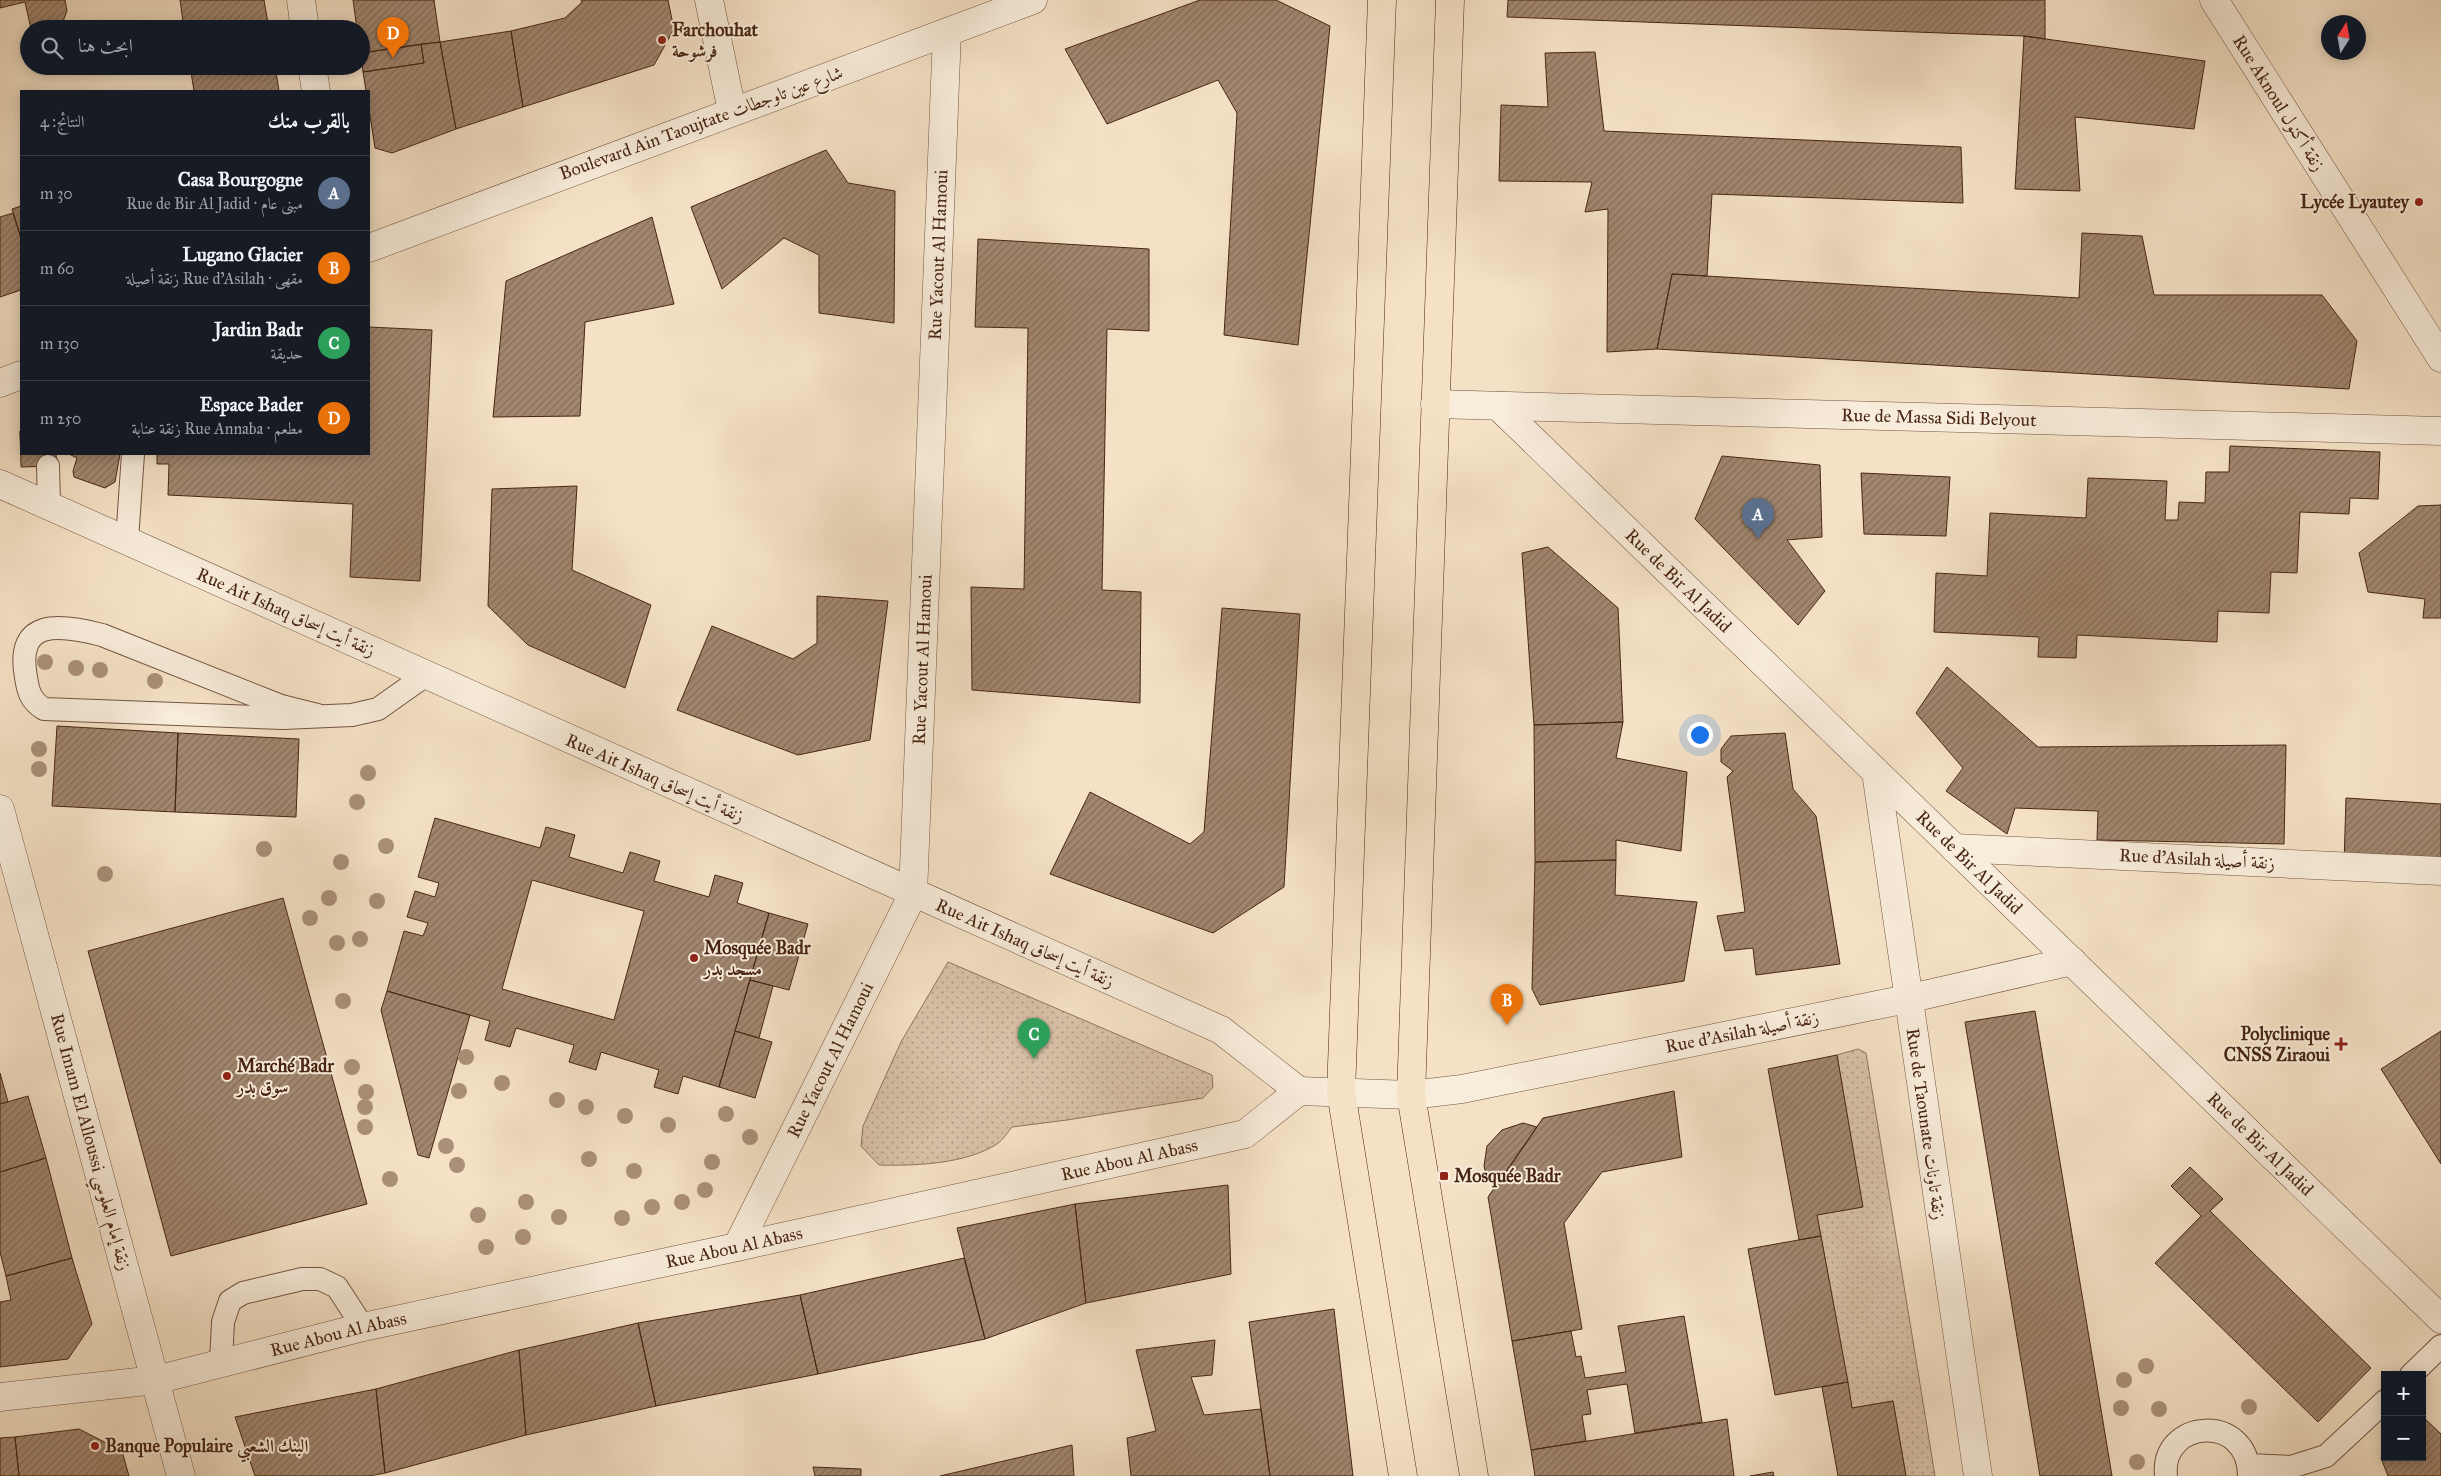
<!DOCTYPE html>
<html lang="ar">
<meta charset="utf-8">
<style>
:root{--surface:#171b24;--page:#20242c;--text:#f1f3f6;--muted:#9ea1a6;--line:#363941;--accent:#c59692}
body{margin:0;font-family:"IM FELL Great Primer",Amiri,serif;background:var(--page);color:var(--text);direction:rtl}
.controls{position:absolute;right:15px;bottom:15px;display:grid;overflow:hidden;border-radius:0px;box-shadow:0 2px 12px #0003}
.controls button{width:45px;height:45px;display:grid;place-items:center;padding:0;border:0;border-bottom:1px solid var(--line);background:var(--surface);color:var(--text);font:25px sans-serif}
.compass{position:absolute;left:2321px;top:15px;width:45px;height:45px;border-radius:50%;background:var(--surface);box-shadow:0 2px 12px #0003;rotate:11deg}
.you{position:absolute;left:1699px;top:734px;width:18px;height:18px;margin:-12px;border:4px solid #fff;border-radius:50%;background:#1a73e8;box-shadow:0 0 0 8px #1a73e833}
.badge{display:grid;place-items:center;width:32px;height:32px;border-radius:50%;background:var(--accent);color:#fff;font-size:16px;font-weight:700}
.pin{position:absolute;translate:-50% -41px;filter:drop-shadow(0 1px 2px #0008)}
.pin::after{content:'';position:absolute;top:26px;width:18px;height:15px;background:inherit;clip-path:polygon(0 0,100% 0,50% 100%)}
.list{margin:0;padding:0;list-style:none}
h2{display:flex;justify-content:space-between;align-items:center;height:65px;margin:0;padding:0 20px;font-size:21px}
h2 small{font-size:16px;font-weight:400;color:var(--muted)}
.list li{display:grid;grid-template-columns:32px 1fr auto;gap:15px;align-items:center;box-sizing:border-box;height:75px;padding:0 20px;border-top:1px solid var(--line)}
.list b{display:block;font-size:19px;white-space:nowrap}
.list p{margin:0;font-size:16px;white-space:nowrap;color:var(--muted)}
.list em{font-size:16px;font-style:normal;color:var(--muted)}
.icon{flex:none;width:28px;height:28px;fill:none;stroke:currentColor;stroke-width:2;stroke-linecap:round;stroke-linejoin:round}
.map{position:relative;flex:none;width:2441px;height:1476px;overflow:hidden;direction:ltr}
.search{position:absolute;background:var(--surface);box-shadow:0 2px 12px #0003;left:20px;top:20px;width:350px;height:55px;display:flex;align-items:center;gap:12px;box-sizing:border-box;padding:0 18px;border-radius:28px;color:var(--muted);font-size:19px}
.panel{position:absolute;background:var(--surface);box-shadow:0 2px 12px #0003;left:20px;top:90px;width:350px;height:365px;border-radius:0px;direction:rtl}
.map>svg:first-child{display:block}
.green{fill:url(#green-dots);stroke:#90745e}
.building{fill:url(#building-hatch);stroke:#482513;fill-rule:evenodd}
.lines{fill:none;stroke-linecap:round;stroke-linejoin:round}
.lane-casing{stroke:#735440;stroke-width:24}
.street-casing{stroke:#735440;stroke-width:29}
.primary-casing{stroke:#482513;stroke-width:29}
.lane{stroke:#f8ecda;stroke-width:22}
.street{stroke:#f8ecda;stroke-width:28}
.primary{stroke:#f5e2c6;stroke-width:28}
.tree{fill:#aa9078}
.poi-dot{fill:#8f2418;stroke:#f8ecda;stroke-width:2}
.labels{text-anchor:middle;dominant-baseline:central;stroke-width:4;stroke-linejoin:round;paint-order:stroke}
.poi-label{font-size:18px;font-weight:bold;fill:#482513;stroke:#f8ecda;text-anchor:start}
.street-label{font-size:18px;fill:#482513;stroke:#f8ecda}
</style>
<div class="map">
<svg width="2441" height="1476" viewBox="0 0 2441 1476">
<defs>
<pattern id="green-dots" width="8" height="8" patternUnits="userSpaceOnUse" patternTransform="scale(1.25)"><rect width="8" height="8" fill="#d8c2a8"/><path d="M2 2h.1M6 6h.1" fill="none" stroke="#b19d88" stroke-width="1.8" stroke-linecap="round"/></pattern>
<pattern id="building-hatch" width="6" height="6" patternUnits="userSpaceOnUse" patternTransform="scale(1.25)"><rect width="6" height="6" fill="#a28770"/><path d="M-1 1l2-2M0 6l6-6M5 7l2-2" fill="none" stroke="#866e5b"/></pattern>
</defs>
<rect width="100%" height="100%" fill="#f5e2c6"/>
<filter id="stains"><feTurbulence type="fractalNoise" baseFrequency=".004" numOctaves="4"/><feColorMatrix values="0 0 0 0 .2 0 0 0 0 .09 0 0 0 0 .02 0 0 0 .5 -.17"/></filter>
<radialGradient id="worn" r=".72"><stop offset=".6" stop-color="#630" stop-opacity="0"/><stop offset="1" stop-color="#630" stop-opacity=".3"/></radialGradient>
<!-- green -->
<path class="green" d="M948,962l264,113 1,12 -10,11 -136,22 -55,7c-4,5 -9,13 -15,17 -31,20 -82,22 -118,21l-18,-19 2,-20 38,-84z
M1858,1049l8,4 69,423h-29l-13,-75 -41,7 -35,-193 45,-8 -25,-152z"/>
<!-- building -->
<path class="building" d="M0,0h65l2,11 -7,18h-29l-6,-27 -25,6z
M180,0h84l5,29h-85z
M353,0h81l6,42 -79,11v-24h-4z
M581,0h87l6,29 -20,36 -131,42 -12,-76 54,-13 17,-16z
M1200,0h76l54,26 -32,319 -74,-10 13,-222 -19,-33 -111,44 -42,-75z
M1508,0h537v39l-21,-3 -517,-19z
M511,31l12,76 -67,22 -16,-87z
M2024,36l181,25 -11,68 -119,-12 5,74 -65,-2z
M440,42l16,87 -64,24 -17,-5 -6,-39v-18h-3l-3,-19 61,-9 -3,-19z
M421,44l3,19 -61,9 -2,-19z
M1595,52l9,79 357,16 2,56 -251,-9 -5,82 -35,-2 -15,75 -50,3 1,-143 -23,3 7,-30 -93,-1 2,-76 47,2 -3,-54z
M190,66h85l4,25h-85z
M826,150l22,33 47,8 -1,132 -75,-10v-58l-35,-17 -62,51 -31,-82z
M21,206v32l-9,-29z
M13,213l8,25v52l-21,7v-80z
M652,217l22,87 -89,18 -5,94 -87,1 13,-136z
M2082,233l60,3 12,59h168l35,46 -8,48 -692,-40 15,-75 407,24z
M978,239l171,10v82l-42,-2 -5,261 39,2 -1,111 -168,-13 -1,-103 53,2 4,-261 -53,-1z
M369,327l63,3 -12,251 -70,-4 3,-73 -185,-9 1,-31h-12v-10h212z
M20,431l1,23h35l1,12 -36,1z
M2230,446l150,6 -2,47 -28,-1 -1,16 -49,-2 -3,61 -26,-1 -2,41 -51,-2 -1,31 -140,-7 -1,23 -38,-1 1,-20 -105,-5 2,-59 51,3 3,-63 96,5 2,-40 79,3 -2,39h13l1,-18 26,1 1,-31h23z
M69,454h51l-5,28 -10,6 -31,-11 -1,-6 4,-13z
M1722,456l98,9 2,72 -35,3 38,51 -27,34 -103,-106z
M1861,473l89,4 -4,59 -82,-2z
M577,486l-5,84 79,35 -26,83 -97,-43 -40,-39 4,-117z
M2441,505v113h-18l2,-19 -57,-7 -9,-39 59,-47z
M1548,547l70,61 5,114 -89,3 -12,-172z
M817,596l71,5 -18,139 -72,15 -121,-45 35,-84 81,33 24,-16z
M1222,608l78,6 -16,273 -71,46 -163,-59 40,-82 100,52 14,-12z
M1947,667l91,80 248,-2 -2,99 -187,-4 1,-29 -83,-3 -8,26 -61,-43 17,-23 -47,-55z
M1623,722l-7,36 71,14 -6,79 -65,-11v20l-81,2 -1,-137z
M57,726l121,7 -3,79 -123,-6z
M178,733l121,6 -3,78 -121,-5z
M1785,733l8,56 23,27 24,148 -84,11 -3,-27 -28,3 -8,-35 28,-4 -18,-135 6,-6 -12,-9v-13l10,-13z
M2346,798l95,6v67l-97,-7z
M435,818l105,30 6,-21 29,8 -6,22 54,16 7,-21 30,9 -6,20 55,16 6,-22 28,8 -6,20 32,10 -50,174 -36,-11 -5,18 -24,-7 5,-17 -58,-18 -5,18 -27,-8 5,-17 -58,-17 -6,19 -25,-7 5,-19 -103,-30 17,-60 19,5 5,-13 -21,-6 8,-26 20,6 4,-14 -21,-6zM532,880l112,31 -30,109 -112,-31z
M1616,860l-1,35 82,7 -13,79 -144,24 -8,-16 3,-127z
M283,898l84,306 -196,52 -83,-305z
M769,913l39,11 -19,66 -39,-10z
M750,980l23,6 -14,52 -24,-7z
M387,991l83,24 -41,143 -11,-3 -37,-145z
M2035,1011l77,465h-72l-75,-454z
M735,1031l37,11 -17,56 -36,-11z
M2441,1031v133l-60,-95z
M1837,1055l26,152 -46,8 4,21 -22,4 -31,-171z
M0,1073l8,29 -8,2z
M1674,1091l8,66 -80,15 -38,51 18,106 -70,12 -24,-144 55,-79z
M28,1096l18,62 -46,14v-68z
M1523,1123l14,4 -42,62 -9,-15 -2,-8 3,-20 15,-16z
M46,1158l26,100 -66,18 -6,-24v-80z
M2190,1167l33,32 -13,12 161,157 -53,54 -163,-159 46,-47 -30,-30z
M1228,1185l3,89 -145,29 -11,-99z
M1075,1204l11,99 -101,36 -28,-111z
M1821,1236l27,146 -73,13 -27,-146z
M72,1258l20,66 -24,35 -68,8v-65l11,-2 -5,-24z
M964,1258l21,81 -167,35 -18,-79z
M800,1295l18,79 -162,32 -18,-83z
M1334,1309l19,167h-83l-21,-154z
M1684,1316l18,106 -67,11 -8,-49 -40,6 4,24 -9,1 4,26 -55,9 -19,-109 59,-10 5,26 5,-1 4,22 41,-6 -8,-46z
M638,1323l18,83 -130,29 -7,-85z
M1215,1340l-3,35 -21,2 13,38 57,-6 9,67h-139l-4,-38 29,-7 -20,-81z
M519,1350l7,85 -141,38 -9,-84z
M1848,1382l4,26 41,-7 13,75h-68l-16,-89z
M376,1389l9,84 -16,3h-114l-20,-59z
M2422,1416l19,18v42h-53l-7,-18 4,-5v4h37z
M1727,1419l7,57h-199l-4,-26z
M79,1429l43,22 7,25h-110l-4,-39z
M15,1437l4,39h-19v-38z
M1072,1445l2,31h-134z
M813,1467l48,2v7h-46z
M1773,1472l1,4h-24z"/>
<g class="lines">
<defs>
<path id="lane" d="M48,466l1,40
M127,540l6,-86
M317,715l-36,-9 -179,-71c-42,-11 -87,-17 -76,42 2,15 5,24 18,32l239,9 69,-3 26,-6 48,-34
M221,1362l2,-40 7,-21 13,-8 59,-14h18l17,8 26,40
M2411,1375l30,-29
M2249,1465l42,2 35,-11 59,-55
M2166,1476c-6,-57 83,-64 83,0"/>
<g id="street">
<path d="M301,0l4,29"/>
<path d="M709,0l23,111"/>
<path d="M2214,0l227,358"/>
<path d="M312,66l4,25"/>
<path d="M369,248l664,-248"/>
<path d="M0,383l21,-8"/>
<path id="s1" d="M1435,404l1006,27"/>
<path id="s2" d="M1498,406l943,913"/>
<path d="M0,484l1221,546 78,61"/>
<path d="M1876,772l102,704"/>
<path d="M0,809l181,667"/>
<path d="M1954,848l487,23"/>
<path d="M1299,1091l112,4 51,-6 445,-90 165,-38"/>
<path id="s3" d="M737,1247l176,-353 34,-862"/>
<path id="s4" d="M0,1397l156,-17 207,-53 374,-80 508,-113 54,-43"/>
</g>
<path id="primary" d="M1382,0l-41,1092 62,384
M1450,0l-39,1095 63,381"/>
</defs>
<!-- lane casing -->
<use href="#lane" class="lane-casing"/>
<!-- street casing -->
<use href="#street" class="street-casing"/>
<!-- primary casing -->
<use href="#primary" class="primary-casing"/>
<!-- lane -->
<use href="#lane" class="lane"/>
<!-- street -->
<use href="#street" class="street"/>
<!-- primary -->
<use href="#primary" class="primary"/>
</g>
<!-- trees -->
<g class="tree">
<circle cx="45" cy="662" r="8"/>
<circle cx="76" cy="668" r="8"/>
<circle cx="100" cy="670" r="8"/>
<circle cx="155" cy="681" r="8"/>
<circle cx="39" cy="749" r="8"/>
<circle cx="39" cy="769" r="8"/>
<circle cx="368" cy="773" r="8"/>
<circle cx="357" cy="802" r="8"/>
<circle cx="386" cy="846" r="8"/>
<circle cx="264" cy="849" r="8"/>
<circle cx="341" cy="862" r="8"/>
<circle cx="105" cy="874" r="8"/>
<circle cx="329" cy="898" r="8"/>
<circle cx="377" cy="901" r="8"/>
<circle cx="310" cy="918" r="8"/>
<circle cx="360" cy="939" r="8"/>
<circle cx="337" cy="943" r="8"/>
<circle cx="343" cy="1001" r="8"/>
<circle cx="466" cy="1057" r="8"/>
<circle cx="352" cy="1067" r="8"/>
<circle cx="502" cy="1083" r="8"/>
<circle cx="459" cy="1091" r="8"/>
<circle cx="366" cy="1092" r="8"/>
<circle cx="557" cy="1100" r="8"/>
<circle cx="365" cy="1107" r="8"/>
<circle cx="586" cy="1107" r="8"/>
<circle cx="726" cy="1114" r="8"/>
<circle cx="625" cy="1116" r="8"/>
<circle cx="668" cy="1125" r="8"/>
<circle cx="365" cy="1127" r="8"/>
<circle cx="750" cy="1137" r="8"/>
<circle cx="446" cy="1146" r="8"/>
<circle cx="589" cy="1159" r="8"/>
<circle cx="712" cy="1162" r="8"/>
<circle cx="457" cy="1165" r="8"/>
<circle cx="634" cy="1171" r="8"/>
<circle cx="390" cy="1179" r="8"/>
<circle cx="705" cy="1190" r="8"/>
<circle cx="526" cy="1202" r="8"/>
<circle cx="682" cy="1202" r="8"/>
<circle cx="652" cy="1207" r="8"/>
<circle cx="478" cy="1215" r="8"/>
<circle cx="559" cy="1217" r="8"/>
<circle cx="622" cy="1218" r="8"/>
<circle cx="523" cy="1237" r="8"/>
<circle cx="486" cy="1247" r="8"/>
<circle cx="2146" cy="1366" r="8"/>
<circle cx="2124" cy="1380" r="8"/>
<circle cx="2249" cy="1407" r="8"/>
<circle cx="2121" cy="1408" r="8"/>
<circle cx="2159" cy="1409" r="8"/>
<circle cx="2137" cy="1462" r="8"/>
</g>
<!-- markers -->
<g class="poi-dot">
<circle cx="662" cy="40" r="5"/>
<circle cx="2419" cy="202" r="5"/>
<circle cx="694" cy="958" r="5"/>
<path d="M2338.5 1036.5h5v5h5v5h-5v5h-5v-5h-5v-5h5z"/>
<circle cx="227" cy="1076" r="5"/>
<rect x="1439" y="1171" width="10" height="10" rx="2.5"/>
<circle cx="95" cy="1446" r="5"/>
</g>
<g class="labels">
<!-- poi labels -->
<g class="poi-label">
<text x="672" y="30">Farchouhat<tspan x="672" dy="21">فرشوحة</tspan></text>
<text x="2409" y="202" text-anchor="end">Lycée Lyautey</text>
<text x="704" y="948">Mosquée Badr<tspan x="704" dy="21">مسجد بدر</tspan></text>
<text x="2330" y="1034" text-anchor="end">Polyclinique<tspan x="2330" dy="21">CNSS Ziraoui</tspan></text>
<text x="237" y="1066">Marché Badr<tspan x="237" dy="21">سوق بدر</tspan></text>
<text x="1454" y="1176">Mosquée Badr</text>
<text x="105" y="1446">Banque Populaire البنك الشعبي</text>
</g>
<!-- street labels -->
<g class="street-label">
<text transform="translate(2279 103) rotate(58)">Rue Aknoul زنقة أكنول</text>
<text transform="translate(701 123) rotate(-20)">Boulevard Ain Taoujtate شارع عين تاوجطات</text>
<text stroke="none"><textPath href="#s3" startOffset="1034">Rue Yacout Al Hamoui</textPath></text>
<text stroke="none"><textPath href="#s1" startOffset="504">Rue de Massa Sidi Belyout</textPath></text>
<text stroke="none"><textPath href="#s2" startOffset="251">Rue de Bir Al Jadid</textPath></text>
<text transform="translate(286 612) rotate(24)">Rue Ait Ishaq زنقة أيت إسحاق</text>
<text stroke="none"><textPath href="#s3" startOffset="629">Rue Yacout Al Hamoui</textPath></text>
<text transform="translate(655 778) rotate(24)">Rue Ait Ishaq زنقة أيت إسحاق</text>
<text transform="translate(2197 859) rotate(3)">Rue d'Asilah زنقة أصيلة</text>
<text stroke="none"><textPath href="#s2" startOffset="656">Rue de Bir Al Jadid</textPath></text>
<text transform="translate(1025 943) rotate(24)">Rue Ait Ishaq زنقة أيت إسحاق</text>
<text transform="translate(1742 1032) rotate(-11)">Rue d'Asilah زنقة أصيلة</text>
<text stroke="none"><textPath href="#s3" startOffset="209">Rue Yacout Al Hamoui</textPath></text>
<text transform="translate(1926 1124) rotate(82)">Rue de Taounate زنقة تاونات</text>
<text transform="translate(91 1142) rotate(75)">Rue Imam El Alloussi زنقة إمام العلوسي</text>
<text stroke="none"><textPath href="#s2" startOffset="1061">Rue de Bir Al Jadid</textPath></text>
<text stroke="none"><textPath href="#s4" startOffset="1155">Rue Abou Al Abass</textPath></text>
<text stroke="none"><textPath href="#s4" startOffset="750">Rue Abou Al Abass</textPath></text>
<text stroke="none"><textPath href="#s4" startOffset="345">Rue Abou Al Abass</textPath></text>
</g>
</g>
<rect width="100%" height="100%" filter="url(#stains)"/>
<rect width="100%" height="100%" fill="url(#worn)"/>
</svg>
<div class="controls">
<button>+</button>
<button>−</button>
</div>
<svg class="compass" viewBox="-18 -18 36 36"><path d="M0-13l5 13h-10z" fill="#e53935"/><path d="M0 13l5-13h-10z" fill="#9ea1a6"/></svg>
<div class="you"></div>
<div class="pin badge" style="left:1758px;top:539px;background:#5c6f8a">A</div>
<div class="pin badge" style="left:1507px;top:1025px;background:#e8710a">B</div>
<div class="pin badge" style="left:1034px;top:1059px;background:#2e9e5b">C</div>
<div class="pin badge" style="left:393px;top:58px;background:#e8710a">D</div>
<div class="search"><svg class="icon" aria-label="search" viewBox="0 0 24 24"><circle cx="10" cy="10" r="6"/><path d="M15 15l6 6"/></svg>ابحث هنا</div>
<section class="panel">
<h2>بالقرب منك<small>النتائج: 4</small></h2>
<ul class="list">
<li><span class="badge" style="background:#5c6f8a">A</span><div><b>Casa Bourgogne</b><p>مبنى عام · Rue de Bir Al Jadid</p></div><em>30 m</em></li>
<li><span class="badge" style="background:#e8710a">B</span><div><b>Lugano Glacier</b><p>مقهى · Rue d'Asilah زنقة أصيلة</p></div><em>60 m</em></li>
<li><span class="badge" style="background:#2e9e5b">C</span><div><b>Jardin Badr</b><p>حديقة</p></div><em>130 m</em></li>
<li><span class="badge" style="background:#e8710a">D</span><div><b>Espace Bader</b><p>مطعم · Rue Annaba زنقة عنابة</p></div><em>250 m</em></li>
</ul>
</section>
</div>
